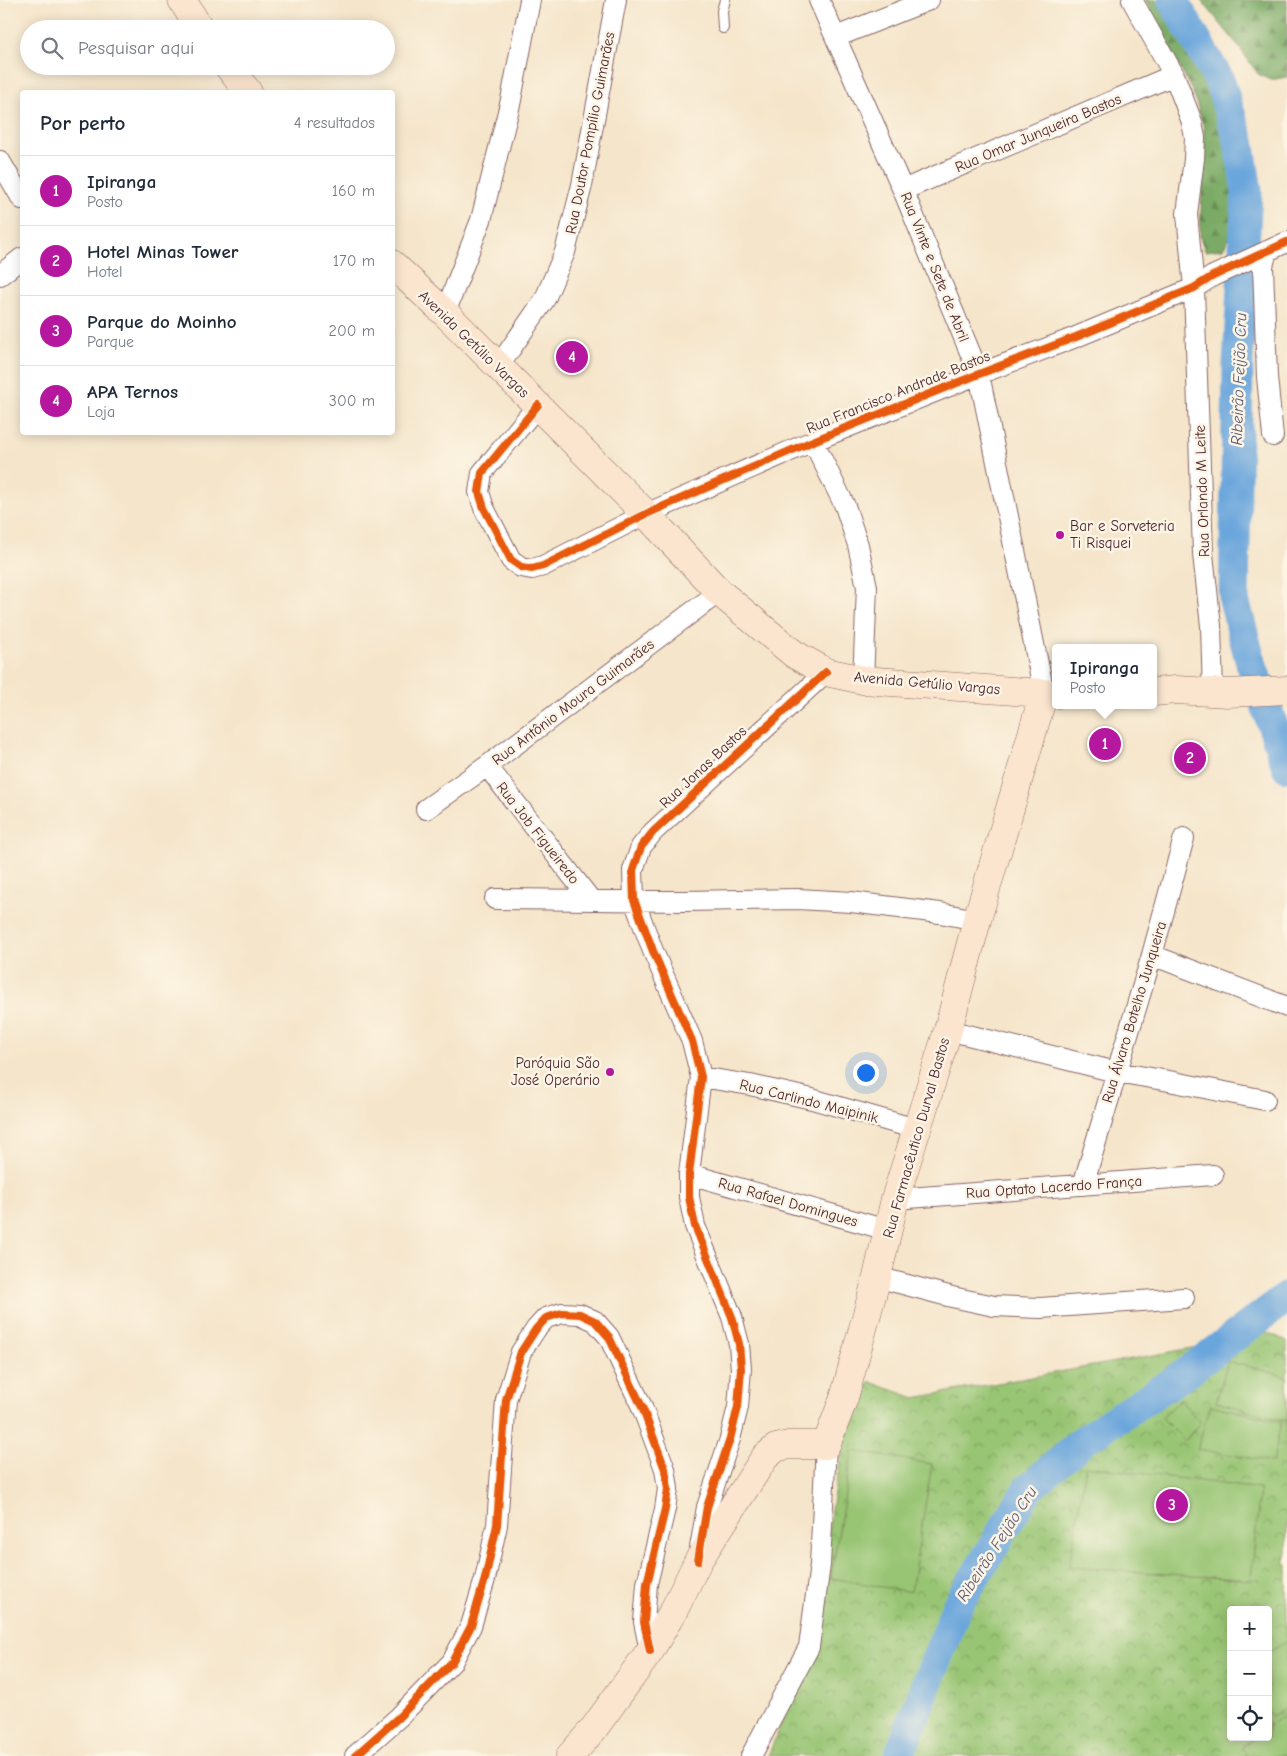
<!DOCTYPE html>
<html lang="pt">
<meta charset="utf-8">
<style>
:root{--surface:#fff;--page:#f2f2f3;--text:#1f2937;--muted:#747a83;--line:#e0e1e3;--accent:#b5179e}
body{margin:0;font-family:"Comic Neue",sans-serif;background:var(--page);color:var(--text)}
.controls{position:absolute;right:15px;bottom:15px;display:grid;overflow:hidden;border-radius:5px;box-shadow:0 2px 12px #0003}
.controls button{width:45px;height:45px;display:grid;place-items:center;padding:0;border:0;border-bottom:1px solid var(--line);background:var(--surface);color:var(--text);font:25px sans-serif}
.you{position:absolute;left:865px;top:1072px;width:18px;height:18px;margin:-12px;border:4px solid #fff;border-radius:50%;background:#1a73e8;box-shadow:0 0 0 8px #1a73e833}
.badge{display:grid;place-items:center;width:32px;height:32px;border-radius:50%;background:var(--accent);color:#fff;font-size:16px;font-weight:700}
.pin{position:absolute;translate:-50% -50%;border:2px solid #fff;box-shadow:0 1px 5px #0006}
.popup{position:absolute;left:1052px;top:644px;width:105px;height:65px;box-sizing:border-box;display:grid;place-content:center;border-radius:5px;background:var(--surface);filter:drop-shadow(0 1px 4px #0005);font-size:16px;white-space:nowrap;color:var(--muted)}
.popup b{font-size:19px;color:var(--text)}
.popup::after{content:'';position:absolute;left:50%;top:100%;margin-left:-10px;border:10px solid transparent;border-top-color:var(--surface)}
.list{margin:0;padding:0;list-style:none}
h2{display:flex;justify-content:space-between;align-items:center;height:65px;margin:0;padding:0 20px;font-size:21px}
h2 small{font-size:16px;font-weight:400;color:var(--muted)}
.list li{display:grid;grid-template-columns:32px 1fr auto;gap:15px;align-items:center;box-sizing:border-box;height:70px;padding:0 20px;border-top:1px solid var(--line)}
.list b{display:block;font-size:19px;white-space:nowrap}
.list p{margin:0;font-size:16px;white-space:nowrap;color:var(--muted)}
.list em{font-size:16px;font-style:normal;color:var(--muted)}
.icon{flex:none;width:28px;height:28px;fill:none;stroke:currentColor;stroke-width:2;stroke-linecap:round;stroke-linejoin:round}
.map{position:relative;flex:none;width:1287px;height:1756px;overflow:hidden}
.search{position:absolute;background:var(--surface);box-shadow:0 2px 12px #0003;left:20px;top:20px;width:375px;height:55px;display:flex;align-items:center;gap:12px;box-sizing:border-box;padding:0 18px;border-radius:28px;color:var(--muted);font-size:19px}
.panel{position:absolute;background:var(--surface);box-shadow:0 2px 12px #0003;left:20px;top:90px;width:375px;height:345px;border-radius:5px}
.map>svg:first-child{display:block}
.forest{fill:url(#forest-firs);stroke:#626448}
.park{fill:url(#park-crowns);stroke:#71724f;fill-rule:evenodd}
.pitch{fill:#98c573;stroke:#71724f}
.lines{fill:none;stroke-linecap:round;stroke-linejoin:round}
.river{stroke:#6ba6dc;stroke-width:31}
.service-casing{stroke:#866463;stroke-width:12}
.minor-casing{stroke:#866463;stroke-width:22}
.secondary-casing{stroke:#866463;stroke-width:29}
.service{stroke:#fff;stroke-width:10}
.minor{stroke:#fff;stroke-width:20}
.secondary{stroke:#fbe5cf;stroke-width:28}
.cycleway-casing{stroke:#fcf5e5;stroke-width:11}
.cycleway{stroke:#e8590c;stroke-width:8}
.poi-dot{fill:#b5179e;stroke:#fcf5e5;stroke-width:2}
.labels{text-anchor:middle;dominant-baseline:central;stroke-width:5;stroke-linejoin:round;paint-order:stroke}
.street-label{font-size:15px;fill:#4a1f2b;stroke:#fcf5e5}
.poi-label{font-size:15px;fill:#4a1f2b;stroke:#fcf5e5;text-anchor:start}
.water-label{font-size:16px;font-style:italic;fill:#575572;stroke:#fcf5e5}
</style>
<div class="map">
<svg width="1287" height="1756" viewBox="0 0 1287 1756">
<defs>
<pattern id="forest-firs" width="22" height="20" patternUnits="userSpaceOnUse" patternTransform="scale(1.25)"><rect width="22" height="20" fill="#7aaa65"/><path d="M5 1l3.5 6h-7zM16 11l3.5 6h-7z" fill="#668a53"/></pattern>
<pattern id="park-crowns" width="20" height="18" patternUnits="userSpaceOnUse" patternTransform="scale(1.25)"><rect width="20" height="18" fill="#98c573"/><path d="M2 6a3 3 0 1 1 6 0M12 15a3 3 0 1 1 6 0" fill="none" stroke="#7e9f5f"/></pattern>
</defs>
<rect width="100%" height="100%" fill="#fcf5e5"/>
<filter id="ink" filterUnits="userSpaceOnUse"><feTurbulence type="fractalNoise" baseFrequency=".02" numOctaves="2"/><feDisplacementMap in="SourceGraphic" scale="10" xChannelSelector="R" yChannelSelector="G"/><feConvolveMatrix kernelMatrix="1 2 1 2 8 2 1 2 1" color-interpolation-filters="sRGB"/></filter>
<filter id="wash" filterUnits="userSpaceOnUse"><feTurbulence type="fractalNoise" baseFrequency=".0096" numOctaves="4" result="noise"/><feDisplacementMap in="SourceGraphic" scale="20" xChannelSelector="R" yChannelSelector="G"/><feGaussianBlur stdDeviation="1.12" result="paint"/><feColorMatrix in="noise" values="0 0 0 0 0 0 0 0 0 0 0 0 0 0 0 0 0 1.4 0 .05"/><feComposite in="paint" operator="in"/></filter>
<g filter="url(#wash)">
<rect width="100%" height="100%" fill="#f5e5ca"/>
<!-- forest -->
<path class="forest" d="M1145,0h20l28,49 20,31 19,59 8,36 -1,34 -4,19 -12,21 -18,2 -5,-14 4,-109 -11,-35z
M1201,0h86v77l-17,3 -12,-6 -22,-31z"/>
<!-- park -->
<path class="park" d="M1264,1331l23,10v212l-3,11 3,1v191h-519l49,-119 14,-128 14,-72 25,-55 45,16 333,-60zM1231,1610h37v127h-37z"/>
<!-- pitch -->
<path class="pitch" d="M1228,1361l59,16v44l-71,-19z
M1180,1400l20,22 -15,19 -23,-23z
M1211,1405l70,17 -8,40 -76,-13z
M852,1451l80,13 -21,128 -80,-14z
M1086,1466l174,23 -9,91 -182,-13z
M1287,1641v66l-14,10 -5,-6v-58z
M1287,1714v42h-40l-5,-9 13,-10h13v-10z"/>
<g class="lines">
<!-- river -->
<path class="river" d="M1173,0l46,80 20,61 8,50 -9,173 -4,236 17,63 36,104
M899,1756l58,-150 71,-117 56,-49 99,-65 104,-78"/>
</g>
</g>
<g filter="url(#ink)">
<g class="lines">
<defs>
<path id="service" d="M723,28l-1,-17 3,-11"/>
<path id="minor" d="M819,0l84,190 76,184 65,319
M1132,0l42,75 18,47 3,16 -1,21 -7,55 7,74 9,266 8,72 2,67
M836,37l93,-37
M0,161l22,38
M903,190l271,-115
M1267,251l-4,15 4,111 6,59
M0,275l22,-17
M445,313l36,-93 30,-120 19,-100
M498,367l47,-68 20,-47 17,-67 34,-185
M538,405l-56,68 -3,19 5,16 27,52 10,7 11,2 11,-3 103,-52 167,-73 166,-67 97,-37 118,-49 19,-12 74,-34
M813,441l32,65 13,39 9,42 -4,93
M487,766l103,133
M426,809l61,-43 232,-174
M495,899l189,2 113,-2 54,3 89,11 37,7
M1152,955l135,52
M948,1030l168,42 53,9 96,19
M701,1077l49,8 62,14 104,30
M689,1174l198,56
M1083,1185l69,-230 32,-117
M895,1199l318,-24
M877,1277l75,20 42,9 46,2 144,-10
M699,1554l8,-47 23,-68 8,-32 3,-38 -2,-25 -7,-27 -37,-91 -6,-29v-23l12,-97 -9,-36 -39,-90 -19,-51 -1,-30 8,-23 12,-15 173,-160
M355,1756l44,-39 53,-55 19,-36 14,-47 12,-54 9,-125 15,-48 15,-23 10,-11 16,-5 18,1 15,7 14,16 33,70 23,62 3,20 -3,20 -18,75 -3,38 6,29
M751,1756l58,-109 11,-82 6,-120"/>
<path id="secondary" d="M182,0l18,29
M228,66l20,26
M392,264l53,49 201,201 73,78 75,62 32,18 37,8 193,14
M1154,692l22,-2 52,3 59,-3
M570,1756l22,-25 58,-80 25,-43 23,-47 67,-104 11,-9 12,-3h38l18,-47 33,-121 18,-78 53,-169 29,-110 67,-227"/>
</defs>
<!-- service casing -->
<use href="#service" class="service-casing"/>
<!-- minor casing -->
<use href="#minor" class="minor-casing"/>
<!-- secondary casing -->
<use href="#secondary" class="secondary-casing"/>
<!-- service -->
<use href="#service" class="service"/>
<!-- minor -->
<use href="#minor" class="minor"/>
<!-- secondary -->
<use href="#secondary" class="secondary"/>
<defs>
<path id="cycleway" d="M538,405l-56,68 -3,19 5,16 27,52 10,7 11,2 11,-3 103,-52 167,-73 166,-67 97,-37 118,-49 19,-12 74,-34
M698,1561l9,-54 23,-68 8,-32 3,-38 -2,-25 -7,-27 -37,-91 -6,-29v-23l12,-97 -9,-36 -39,-90 -19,-51 -1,-30 8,-23 12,-15 173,-160
M355,1756l44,-39 53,-55 19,-36 14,-47 12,-54 9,-125 15,-48 15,-23 10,-11 16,-5 18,1 15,7 14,16 33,70 23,62 3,20 -3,20 -18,75 -3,38 6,29"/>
</defs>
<!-- cycleway casing -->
<use href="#cycleway" class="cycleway-casing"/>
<!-- cycleway -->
<use href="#cycleway" class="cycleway"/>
</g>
</g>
<!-- markers -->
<g class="poi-dot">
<circle cx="1060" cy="535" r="5"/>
<circle cx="610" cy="1072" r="5"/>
</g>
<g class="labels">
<!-- street labels -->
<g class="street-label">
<text transform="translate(590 133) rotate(-79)">Rua Doutor Pompílio Guimarães</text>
<text transform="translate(1038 133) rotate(-23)">Rua Omar Junqueira Bastos</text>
<text transform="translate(935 267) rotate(68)">Rua Vinte e Sete de Abril</text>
<text transform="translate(474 344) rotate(44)">Avenida Getúlio Vargas</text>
<text transform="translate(898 392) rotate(-22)">Rua Francisco Andrade Bastos</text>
<text transform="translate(1202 491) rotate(-92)">Rua Orlando M Leite</text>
<text transform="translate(927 683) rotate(5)">Avenida Getúlio Vargas</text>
<text transform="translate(573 702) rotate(-37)">Rua Antônio Moura Guimarães</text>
<text transform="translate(703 767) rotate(-43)">Rua Jonas Bastos</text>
<text transform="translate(538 833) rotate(52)">Rua Job Figueiredo</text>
<text transform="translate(1134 1012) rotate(-73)">Rua Álvaro Botelho Junqueira</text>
<text transform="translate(809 1101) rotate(14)">Rua Carlindo Maipinik</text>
<text transform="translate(916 1138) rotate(-74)">Rua Farmacêutico Durval Bastos</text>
<text transform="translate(1054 1187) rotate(-4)">Rua Optato Lacerdo França</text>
<text transform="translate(788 1202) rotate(16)">Rua Rafael Domingues</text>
</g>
<!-- poi labels -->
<g class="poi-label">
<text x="1070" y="526">Bar e Sorveteria<tspan x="1070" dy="17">Ti Risquei</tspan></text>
<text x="600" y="1063" text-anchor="end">Paróquia São<tspan x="600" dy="17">José Operário</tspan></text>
</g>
<!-- water labels -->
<g class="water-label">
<text transform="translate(1239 379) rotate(-88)">Ribeirão Feijão Cru</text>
<text transform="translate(997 1544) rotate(-57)">Ribeirão Feijão Cru</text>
</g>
</g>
</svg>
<div class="controls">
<button>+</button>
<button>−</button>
<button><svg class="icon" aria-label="locate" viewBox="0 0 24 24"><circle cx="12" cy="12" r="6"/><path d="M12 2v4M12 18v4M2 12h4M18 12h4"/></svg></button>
</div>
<div class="you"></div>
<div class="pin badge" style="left:1105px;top:744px">1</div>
<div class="popup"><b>Ipiranga</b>Posto</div>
<div class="pin badge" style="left:1190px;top:758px">2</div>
<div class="pin badge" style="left:1172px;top:1505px">3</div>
<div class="pin badge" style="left:572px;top:357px">4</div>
<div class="search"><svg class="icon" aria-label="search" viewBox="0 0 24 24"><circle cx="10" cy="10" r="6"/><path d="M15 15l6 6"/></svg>Pesquisar aqui</div>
<section class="panel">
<h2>Por perto<small>4 resultados</small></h2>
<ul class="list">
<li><span class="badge">1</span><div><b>Ipiranga</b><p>Posto</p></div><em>160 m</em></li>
<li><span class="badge">2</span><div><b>Hotel Minas Tower</b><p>Hotel</p></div><em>170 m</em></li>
<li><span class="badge">3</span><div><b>Parque do Moinho</b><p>Parque</p></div><em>200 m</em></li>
<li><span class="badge">4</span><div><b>APA Ternos</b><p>Loja</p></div><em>300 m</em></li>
</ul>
</section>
</div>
